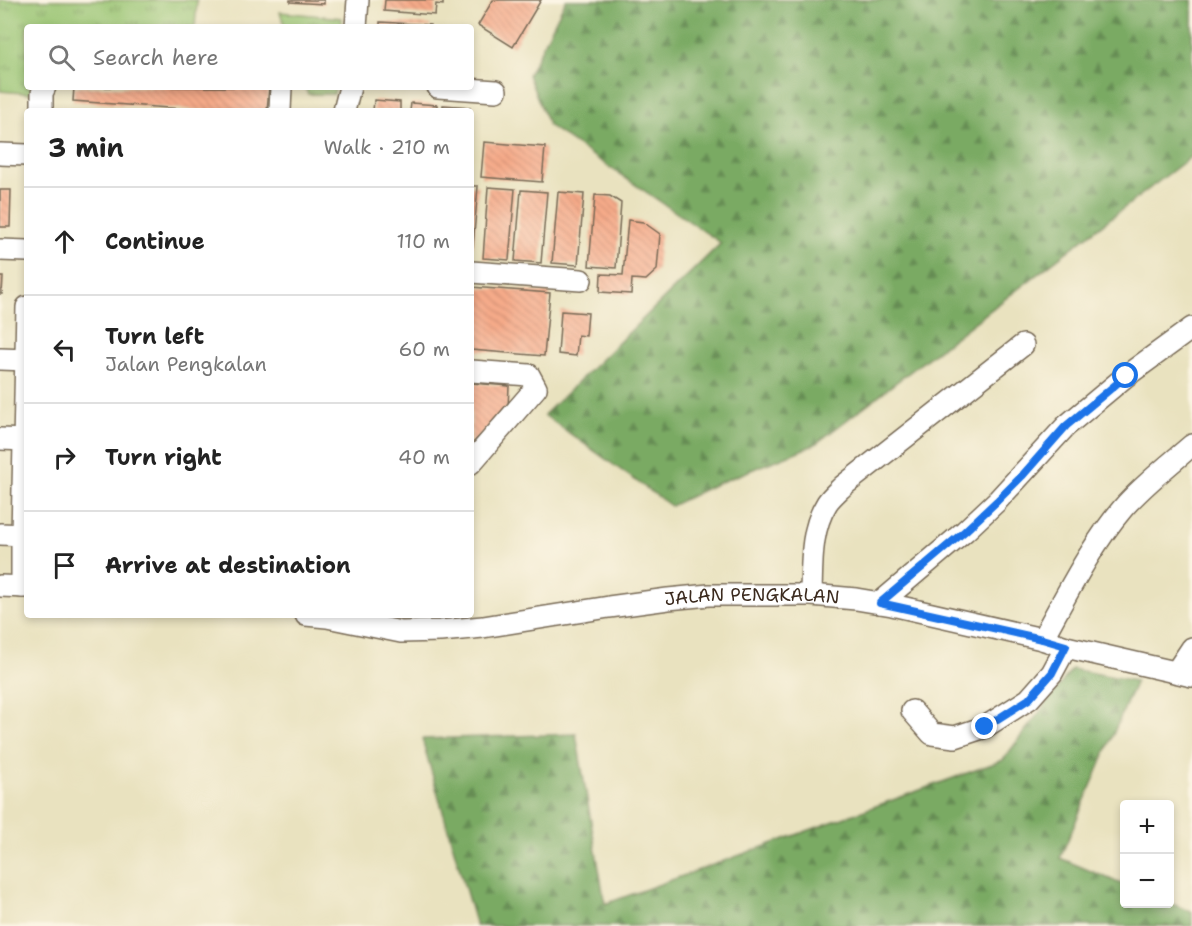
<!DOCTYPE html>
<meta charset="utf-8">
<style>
:root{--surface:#fff;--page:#f2f2f2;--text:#222;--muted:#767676;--line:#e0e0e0}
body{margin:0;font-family:"Shantell Sans",sans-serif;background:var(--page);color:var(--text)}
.controls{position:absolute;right:18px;bottom:18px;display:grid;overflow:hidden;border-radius:6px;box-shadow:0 3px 9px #0003}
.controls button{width:54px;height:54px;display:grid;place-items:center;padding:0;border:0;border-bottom:2px solid var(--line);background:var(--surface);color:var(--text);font:30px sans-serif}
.stop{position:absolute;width:18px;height:18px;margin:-14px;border:4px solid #1a73e8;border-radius:50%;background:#fff}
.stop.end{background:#1a73e8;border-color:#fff;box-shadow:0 2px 6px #0008}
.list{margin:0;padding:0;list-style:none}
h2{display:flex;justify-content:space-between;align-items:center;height:78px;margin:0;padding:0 24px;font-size:26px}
h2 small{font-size:20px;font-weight:400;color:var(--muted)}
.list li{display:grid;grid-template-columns:39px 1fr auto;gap:18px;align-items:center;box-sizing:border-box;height:108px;padding:0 24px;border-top:2px solid var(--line)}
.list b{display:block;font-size:22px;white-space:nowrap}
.list p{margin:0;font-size:20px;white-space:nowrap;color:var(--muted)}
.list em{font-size:20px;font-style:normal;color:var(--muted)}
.icon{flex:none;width:33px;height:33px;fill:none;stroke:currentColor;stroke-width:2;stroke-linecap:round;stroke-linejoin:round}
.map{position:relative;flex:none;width:1192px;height:926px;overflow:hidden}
.search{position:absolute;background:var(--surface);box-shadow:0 3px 9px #0003;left:24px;top:24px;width:450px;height:66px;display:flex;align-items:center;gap:15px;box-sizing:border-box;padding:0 21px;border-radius:6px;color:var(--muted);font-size:22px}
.panel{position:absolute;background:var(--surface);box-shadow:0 3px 9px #0003;left:24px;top:108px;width:450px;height:510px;border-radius:6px}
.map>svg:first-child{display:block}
.forest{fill:url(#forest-firs);stroke:#5a6a41;stroke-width:1.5}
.park{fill:url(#park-tufts);stroke:#6a7748;stroke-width:1.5}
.building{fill:url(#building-back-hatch)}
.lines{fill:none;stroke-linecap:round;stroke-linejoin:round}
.minor-casing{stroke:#786a56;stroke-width:24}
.minor{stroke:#fff;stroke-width:21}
.route{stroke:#1a73e8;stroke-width:8}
.labels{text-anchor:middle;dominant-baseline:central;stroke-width:4.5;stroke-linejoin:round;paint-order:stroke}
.street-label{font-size:18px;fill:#3b2a1e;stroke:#fcf5e5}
</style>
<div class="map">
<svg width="1192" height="926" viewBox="0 0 1192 926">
<defs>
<pattern id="forest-firs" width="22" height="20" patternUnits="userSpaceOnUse" patternTransform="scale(1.5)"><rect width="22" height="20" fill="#7aaa64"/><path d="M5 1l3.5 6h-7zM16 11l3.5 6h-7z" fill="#658b52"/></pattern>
<pattern id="park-tufts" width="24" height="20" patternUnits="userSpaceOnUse" patternTransform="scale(1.5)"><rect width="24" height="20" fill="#99c472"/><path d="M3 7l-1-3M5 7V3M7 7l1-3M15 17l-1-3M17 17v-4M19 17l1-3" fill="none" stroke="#7e9f5d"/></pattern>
<pattern id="building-back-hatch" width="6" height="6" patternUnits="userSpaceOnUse" patternTransform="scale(1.5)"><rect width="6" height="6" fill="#f5aa89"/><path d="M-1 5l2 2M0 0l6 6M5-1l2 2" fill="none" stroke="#d39276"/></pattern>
</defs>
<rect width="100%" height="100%" fill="#fcf5e5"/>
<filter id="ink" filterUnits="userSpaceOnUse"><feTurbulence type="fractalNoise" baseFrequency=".0167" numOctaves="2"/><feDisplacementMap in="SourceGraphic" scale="12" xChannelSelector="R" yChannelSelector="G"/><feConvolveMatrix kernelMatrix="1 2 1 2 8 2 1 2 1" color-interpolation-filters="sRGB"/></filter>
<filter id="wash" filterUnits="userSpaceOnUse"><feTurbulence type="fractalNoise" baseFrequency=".008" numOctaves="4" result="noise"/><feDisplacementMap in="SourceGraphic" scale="24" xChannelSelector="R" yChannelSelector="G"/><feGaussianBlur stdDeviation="1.35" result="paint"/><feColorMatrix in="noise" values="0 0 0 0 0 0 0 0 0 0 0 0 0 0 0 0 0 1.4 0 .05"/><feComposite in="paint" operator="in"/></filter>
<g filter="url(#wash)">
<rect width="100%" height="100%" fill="#e9e2bf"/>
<!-- forest -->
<path class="forest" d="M566,0h626v156l-378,289 -98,39 -45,22 -127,-91 177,-172 -172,-117 -21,-51z
M1072,669l64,12 -76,177 64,27v19l46,-1 22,9v14h-716l-54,-187 154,-5 29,170 398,-144z"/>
<!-- park -->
<path class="park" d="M0,0h197l-2,27h-168v60h11l-3,7 -35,-3z
M280,12l62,6 -1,9h-56z
M305,87h30l-1,7h-26z"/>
<g id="blocks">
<!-- building -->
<path class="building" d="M290,0h34v4l-34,-2z
M385,0h58v5l-7,-1 -1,11 -51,-4z
M493,0h48l-28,47 -35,-22z
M380,22l50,3v2h-50z
M74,87h195l-2,24h-57l-137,-10z
M374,100l26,2v9h-27z
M411,103l26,2v6h-27z
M443,105l27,2 -1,4h-26z
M484,142l61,5 -3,35 -61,-5z
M471,186h7l-5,60h-2z
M488,187l27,2 -6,71 -26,-2z
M0,190h11l-1,37h-10z
M521,190l26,2 -6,71 -26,-2z
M558,192l26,2 -6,71 -26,-2z
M595,195l15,1 11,7 -5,65 -27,-2z
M628,220l15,2 17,12 -3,36 -11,10 -14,-1 -1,15 -31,-2 1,-18 22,1z
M0,277h3l-1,17h-2z
M471,287l79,6 -6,63 -73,-6z
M561,311l27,2 -2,23 -8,-1 -2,21 -18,-2z
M471,383l38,3 -1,21 -37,38z"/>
</g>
</g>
<g filter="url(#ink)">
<use href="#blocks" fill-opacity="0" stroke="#786a56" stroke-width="1.5"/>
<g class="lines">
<defs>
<g id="minor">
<path d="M356,27l2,-27"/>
<path d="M438,87l58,4"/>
<path d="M42,111v-18l3,-6"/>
<path d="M280,111l1,-24"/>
<path d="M344,111l6,-24"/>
<path d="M0,154l27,1"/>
<path d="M0,250l27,1"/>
<path d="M471,272l110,8"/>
<path d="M0,359l27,1"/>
<path d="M471,371l58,4 7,13 -65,75"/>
<path d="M0,439l27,1"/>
<path d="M0,534l27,1"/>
<path d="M0,586l27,1"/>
<path d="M22,587v-53l5,-227"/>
<path d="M811,595c1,-31 -1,-65 16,-92 4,-6 11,-12 16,-17l180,-141"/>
<path d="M880,603l85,-72 32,-30 69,-75 60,-50 66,-48"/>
<path id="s1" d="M306,615l21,2 74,15 39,-1 43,-4 126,-20 59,-8 41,-4h102l45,4 36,6 150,34 24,8 126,29"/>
<path d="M1042,639c25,-45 48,-92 81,-131 20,-23 46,-43 69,-63"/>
<path d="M1176,672l16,-24"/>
<path d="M912,711l20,23 23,3 30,-10 44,-28 23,-26 14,-26"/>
</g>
</defs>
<!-- minor casing -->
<use href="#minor" class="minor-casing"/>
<!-- minor -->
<use href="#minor" class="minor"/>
</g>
</g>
<g class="lines" filter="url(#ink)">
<!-- route -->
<path class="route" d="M985,727l44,-28 23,-26 14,-27 -24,-7 -162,-36 85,-72 32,-30 25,-25 44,-50 60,-50"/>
</g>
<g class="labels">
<!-- street labels -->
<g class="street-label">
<text stroke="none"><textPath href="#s1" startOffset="450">JALAN PENGKALAN</textPath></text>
</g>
</g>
</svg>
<div class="controls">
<button>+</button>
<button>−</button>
</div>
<div class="stop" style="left:1126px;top:376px"></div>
<div class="stop end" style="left:985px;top:727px"></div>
<div class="search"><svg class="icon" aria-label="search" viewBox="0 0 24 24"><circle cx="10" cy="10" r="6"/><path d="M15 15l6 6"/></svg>Search here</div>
<section class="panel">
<h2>3 min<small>Walk · 210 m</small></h2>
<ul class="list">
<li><svg class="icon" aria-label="ahead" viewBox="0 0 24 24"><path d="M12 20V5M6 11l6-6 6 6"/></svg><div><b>Continue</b></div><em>110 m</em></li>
<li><svg class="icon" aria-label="left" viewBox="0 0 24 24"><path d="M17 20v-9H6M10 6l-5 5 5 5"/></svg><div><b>Turn left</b><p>Jalan Pengkalan</p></div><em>60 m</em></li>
<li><svg class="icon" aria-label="right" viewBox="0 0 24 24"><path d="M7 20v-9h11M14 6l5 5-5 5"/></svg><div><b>Turn right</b></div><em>40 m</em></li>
<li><svg class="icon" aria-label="arrive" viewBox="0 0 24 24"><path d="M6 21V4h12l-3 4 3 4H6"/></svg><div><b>Arrive at destination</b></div></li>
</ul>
</section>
</div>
